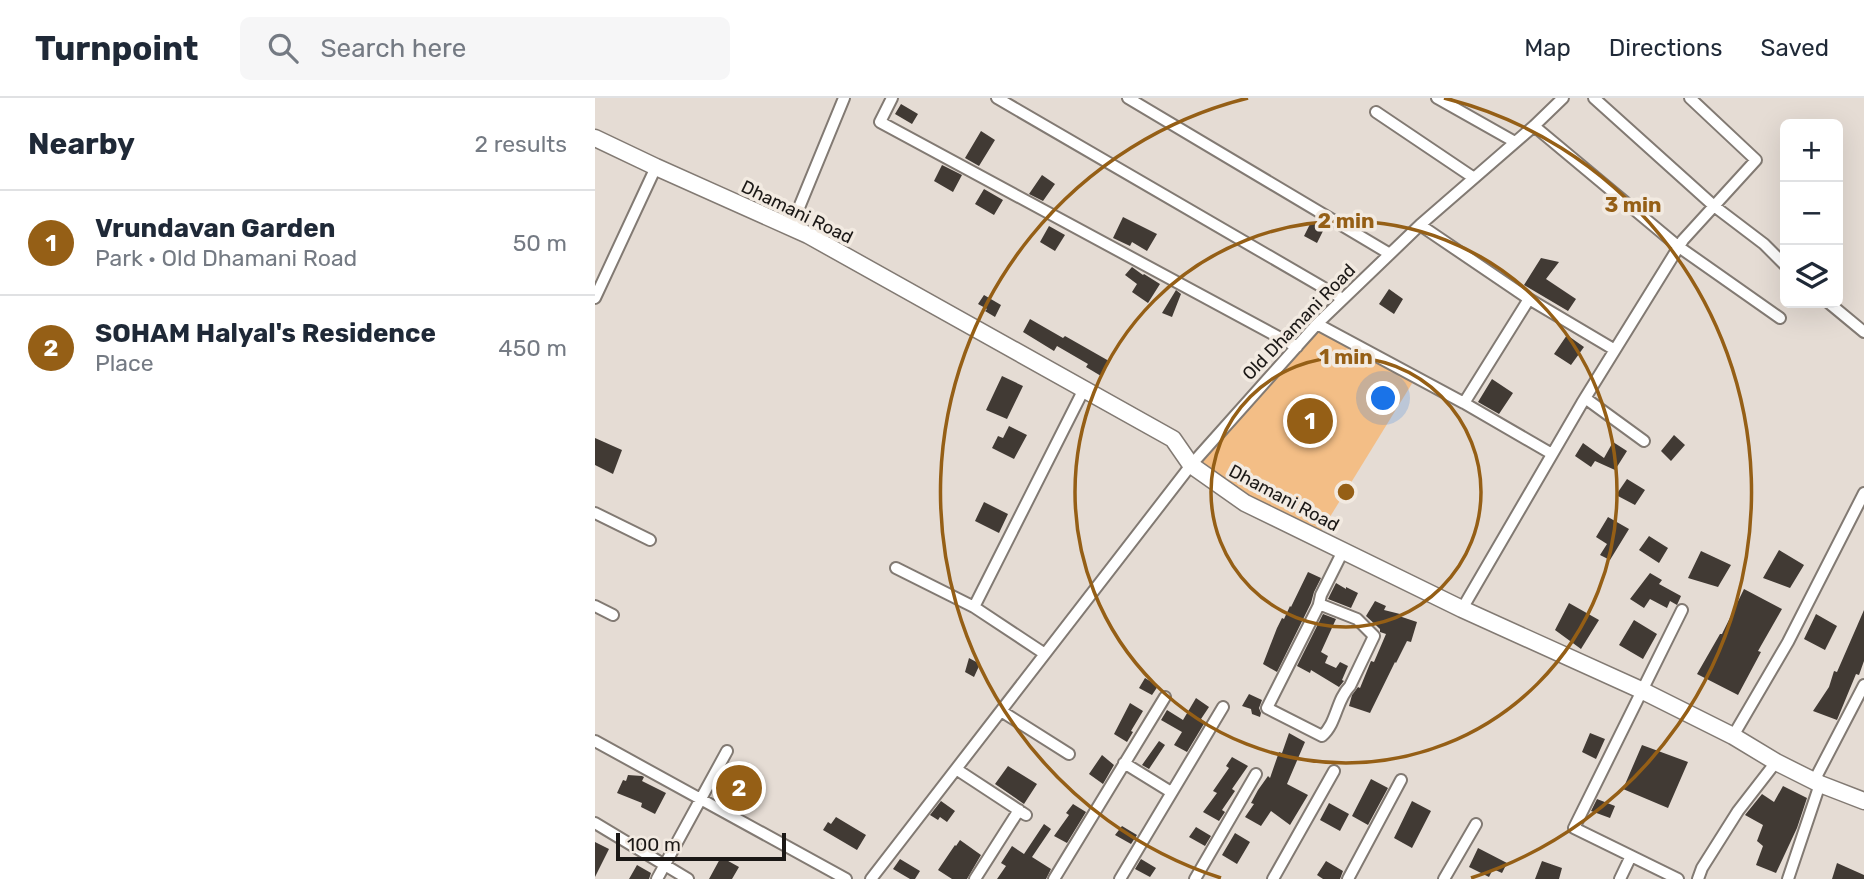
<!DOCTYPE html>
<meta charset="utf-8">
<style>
:root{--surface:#fff;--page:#f6f6f7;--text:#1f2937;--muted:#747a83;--line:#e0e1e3;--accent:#955f16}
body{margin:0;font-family:Rubik,sans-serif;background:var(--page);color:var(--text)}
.controls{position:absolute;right:21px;top:21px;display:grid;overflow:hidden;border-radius:10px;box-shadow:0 7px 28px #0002}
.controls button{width:63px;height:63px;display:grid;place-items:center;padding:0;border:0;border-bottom:2px solid var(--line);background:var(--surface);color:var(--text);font:35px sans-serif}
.scale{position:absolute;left:21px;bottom:18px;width:170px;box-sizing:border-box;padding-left:7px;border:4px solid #1b1816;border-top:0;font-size:19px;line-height:24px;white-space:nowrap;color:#1b1816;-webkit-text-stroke:5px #f2eae1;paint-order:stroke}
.you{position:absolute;left:789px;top:301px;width:24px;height:24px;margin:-18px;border:5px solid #fff;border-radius:50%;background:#1a73e8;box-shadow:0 0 0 10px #1a73e833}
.badge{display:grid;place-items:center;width:46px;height:46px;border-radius:50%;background:var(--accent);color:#fff;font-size:23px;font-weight:700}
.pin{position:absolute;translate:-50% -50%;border:4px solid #fff;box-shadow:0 2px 7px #0006}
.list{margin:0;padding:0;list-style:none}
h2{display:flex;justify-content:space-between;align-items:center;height:91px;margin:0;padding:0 28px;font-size:30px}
h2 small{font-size:23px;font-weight:400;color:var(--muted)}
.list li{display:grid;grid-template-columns:46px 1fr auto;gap:21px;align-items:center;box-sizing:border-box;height:105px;padding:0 28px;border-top:2px solid var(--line)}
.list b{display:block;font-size:26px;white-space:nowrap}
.list p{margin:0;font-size:23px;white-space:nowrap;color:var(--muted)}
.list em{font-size:23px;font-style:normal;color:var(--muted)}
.icon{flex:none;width:38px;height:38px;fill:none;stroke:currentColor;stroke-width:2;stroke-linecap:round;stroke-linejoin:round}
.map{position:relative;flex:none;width:1269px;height:781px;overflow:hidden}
header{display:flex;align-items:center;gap:42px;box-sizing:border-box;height:98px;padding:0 35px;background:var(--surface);border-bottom:2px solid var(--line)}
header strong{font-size:33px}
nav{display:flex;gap:38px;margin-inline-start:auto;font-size:24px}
.search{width:490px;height:63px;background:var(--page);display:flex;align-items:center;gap:18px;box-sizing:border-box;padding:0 24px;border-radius:10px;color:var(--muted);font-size:26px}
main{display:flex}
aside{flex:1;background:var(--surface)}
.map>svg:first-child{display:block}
.green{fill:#f3be86}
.building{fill:#413a34}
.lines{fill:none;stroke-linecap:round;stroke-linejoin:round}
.street-casing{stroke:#827a73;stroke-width:14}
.secondary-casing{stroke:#827a73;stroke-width:19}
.street{stroke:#fff;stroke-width:10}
.secondary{stroke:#fff;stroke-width:16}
.ring{fill:none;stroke:#955f16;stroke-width:3.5}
.labels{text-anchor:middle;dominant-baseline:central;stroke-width:7;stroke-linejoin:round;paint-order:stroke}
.street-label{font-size:18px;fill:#1b1816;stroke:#f2eae1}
.centre{fill:#955f16;stroke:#f2eae1;stroke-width:3.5}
.ring-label{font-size:21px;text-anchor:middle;font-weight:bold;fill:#955f16;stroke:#f2eae1;stroke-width:7;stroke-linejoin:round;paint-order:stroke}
</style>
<header>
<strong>Turnpoint</strong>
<div class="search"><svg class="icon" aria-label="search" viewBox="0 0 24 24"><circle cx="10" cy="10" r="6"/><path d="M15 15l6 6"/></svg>Search here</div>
<nav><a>Map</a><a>Directions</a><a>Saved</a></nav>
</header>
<main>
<aside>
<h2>Nearby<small>2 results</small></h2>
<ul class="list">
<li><span class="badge">1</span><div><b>Vrundavan Garden</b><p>Park · Old Dhamani Road</p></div><em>50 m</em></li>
<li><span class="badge">2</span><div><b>SOHAM Halyal's Residence</b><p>Place</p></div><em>450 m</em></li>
</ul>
</aside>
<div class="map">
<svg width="1269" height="781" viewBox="0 0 1269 781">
<rect width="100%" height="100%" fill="#e5dcd4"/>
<!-- green -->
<path class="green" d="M722,226l99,53 -99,161 -126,-73z"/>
<!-- building -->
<path class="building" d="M306,6l17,10 -6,10 -17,-10z
M386,33l14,9 -16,26 -14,-8z
M347,67l20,10 -9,17 -19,-11z
M447,77l13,9 -12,17 -14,-7z
M389,91l19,11 -9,15 -19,-11z
M528,119l34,17 -10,17 -15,-9 -2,4 -17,-8z
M716,124l13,7 -7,14 -13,-7z
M454,128l16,9 -10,16 -15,-9z
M946,160l18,4 -13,17 30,20 -8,12 -44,-26z
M537,169l11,8 1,-1 16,10 -12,19 -16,-11 5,-8 -12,-9z
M794,191l14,10 -9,15 -15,-10z
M581,192l5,4 -9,23 -10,-4z
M389,197l17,10 -6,12 -10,-6 2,-2 -9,-5z
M435,221l33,19 2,-2 44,25 -8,15 -15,-9 2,-3 -31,-18 -3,5 -31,-19z
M972,237l17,12 -13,18 -17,-11z
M407,278l21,10 -16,33 -21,-9z
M897,281l21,14 -14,21 -21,-12z
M414,328l18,9 -13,24 -22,-11 6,-12 5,2z
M1079,337l11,10 -14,16 -10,-10z
M0,340l27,12 -9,24 -18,-9z
M1018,344l14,9 -12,19 -20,-9 -4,6 -16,-11 8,-13 21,15z
M1032,381l18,11 -10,15 -19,-10z
M389,404l24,12 -9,19 -24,-12z
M1013,419l21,12 -19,31 -10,-5 7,-11 -11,-7z
M1054,438l19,12 -9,15 -20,-13z
M1184,452l25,15 -14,23 -27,-10z
M1106,453l30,14 -13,22 -30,-9z
M713,474l13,6 -7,14 -3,11 -34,69 -14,-8 14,-36 5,-10 2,1 6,-13 1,1z
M1055,475l12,7 -3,4 22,12 -4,9 -7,-4 -3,7 -17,-9 -6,9 -14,-9z
M741,485l10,6v-2l12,6 -7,15 -23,-9z
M1149,491l38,20 -24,42 3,1 -23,43 -41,-21 23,-40h2z
M780,503l11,5 -2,4 16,4 -1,2 18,6 -6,20 -4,-1 -11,22 -1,-1 -25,51 -21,-7 3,-11 6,-8 2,1 11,-27 3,1 12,-28 -6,-2v-3l-14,-13z
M974,505l30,17 -18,29 -26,-19z
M1269,512v51l-5,14 -3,-1 -19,46 -24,-9 16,-24 5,-16 3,1z
M728,516l13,5 -15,33 7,4 -3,7 11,5 4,-6 8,4 -6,14 2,1 -5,6 -28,-17 -1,3 -13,-7z
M1221,516l21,12 -12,24 -21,-11z
M1039,522l23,14 -14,25 -24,-14z
M374,560l11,6 -6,13 -9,-5z
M550,580l13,8 -6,9 -13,-7z
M654,596l13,6 -3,8 2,5 -1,4 -8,-3 -1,-5 -9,-3z
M601,600l13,9 -8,12 4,3 -18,30 -13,-7 8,-13 -21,-12 6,-10 16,10z
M535,605l13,8 -12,20 2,1 -6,10 -13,-8z
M694,635l16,9 -18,42 21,11 -18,30 -19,-14 -10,15 -16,-9 9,-13 -3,-1 7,-13 10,-14 2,2 9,-26 3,1z
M995,635l15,6 -9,20 -14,-7z
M564,643l6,4 -16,24 -7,-4z
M1047,647l46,17 -20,46 -45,-19z
M507,657l12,10 -11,19 -14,-10z
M637,659l16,9 -16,23 3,2 -13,19 3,2 -6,9 -16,-9 14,-19 -4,-2 16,-23 -3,-2z
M413,668l29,18 -13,20 -29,-20z
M143,671l18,10 -15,27 -18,-9z
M33,677l14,1 2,1 -2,4 24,12 -11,21 -14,-7 1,-4 -25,-10 6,-13 3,1z
M776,681l17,9 -20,37 -16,-9z
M1188,688l24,12 -10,30 -21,45 -20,-8 7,-19 -6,-5 6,-16 -18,-10 17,-21 12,8z
M1002,701l18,7 -5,12 -19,-7z
M346,703l14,10 -8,11 -7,-5 -2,3 -8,-5z
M817,703l19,10 -19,37 -18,-10z
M734,705l20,11 -9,17 -20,-11z
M478,706l13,8 -19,31 -13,-7 15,-21 -3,-2z
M241,719l30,18 -9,15 -34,-20 5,-8 3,2z
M449,726l7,5 -19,28 19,12 -5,10h-49l9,-13 -5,-3 11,-17 12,8z
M527,728l15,9 -6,9 -16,-9z
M601,729l15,9 -6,10 -16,-9z
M640,735l15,9 -13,22 -15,-9z
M365,742l21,15 -14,24h-15l-14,-9 17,-25 1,1z
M0,744l14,7 -14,28z
M883,750l29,15 -5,10 -9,-4 -4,8 -20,-10z
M126,759l18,10 -7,12h-23z
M305,761l20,12 -5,8h-5l-17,-10z
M546,761l15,9 -6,9 -15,-8z
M731,763l17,10 -3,8h-17l-6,-4z
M947,763l20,7 -3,11h-24z
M1242,765l27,12v4h-32z
M42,767l14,8 -2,6h-20z"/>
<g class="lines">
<defs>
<path id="street" d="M297,0l-12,24 417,225
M402,0l346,201
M533,0l262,156
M842,0l78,44
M999,0l120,108 50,38 21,21
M781,14l98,66
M939,28l145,121 101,71
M825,127l109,74
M196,129l53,-129
M0,200l61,-131
M1234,205l35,29
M722,226l147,79 88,51
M990,300l59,43
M869,305l65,-104 86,51
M0,415l55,27
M301,470l78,39
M724,507l-52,103 55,28c15,-13 14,-36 28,-50l24,-50 -17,-17 -38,-15 2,-9 22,-44
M0,508l18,9
M867,511l120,-206 101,-163 73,-80 -66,-62
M450,556l-71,-47 110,-218
M406,613l68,43
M1138,638l55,-94 76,-149
M0,643l251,138
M529,665l47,29
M361,671l70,46
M1219,683l50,-96
M0,725l93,56
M62,781l70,-128
M276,781l320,-414 126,-141 103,-99 114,-99 29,-28
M380,781l44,-69
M459,781l111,-182
M525,781l103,-172
M600,781l61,-105
M678,781l61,-108
M753,781l53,-99
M849,781l32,-55
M1025,781l11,-23
M1083,781l-104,-51 108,-218
M1103,781l4,-11 36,-57 38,-49
M1193,781l32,-95"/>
<path id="secondary" d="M0,40l61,29 152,68 365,204 18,26 54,38 217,106 179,81 92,46 43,26 44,22 44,17"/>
</defs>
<!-- street casing -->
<use href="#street" class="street-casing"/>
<!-- secondary casing -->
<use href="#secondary" class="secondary-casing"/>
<!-- street -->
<use href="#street" class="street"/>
<!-- secondary -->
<use href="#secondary" class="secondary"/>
</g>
<!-- distance rings -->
<g class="ring">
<circle cx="751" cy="394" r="135"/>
<circle cx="751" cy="394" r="271"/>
<path d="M626 780A406 406 0 0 1 653 0M849 0A406 406 0 0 1 876 780"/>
</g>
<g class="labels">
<!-- street labels -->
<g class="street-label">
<text transform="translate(202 114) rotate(26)">Dhamani Road</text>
<text transform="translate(704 224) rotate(-46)">Old Dhamani Road</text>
<text transform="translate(689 400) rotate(28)">Dhamani Road</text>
</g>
</g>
<circle cx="751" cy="394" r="10" class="centre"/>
<g class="ring-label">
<text x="1038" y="114">3 min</text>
<text x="751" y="130">2 min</text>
<text x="751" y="266">1 min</text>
</g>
</svg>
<div class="controls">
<button>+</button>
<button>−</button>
<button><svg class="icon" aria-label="layers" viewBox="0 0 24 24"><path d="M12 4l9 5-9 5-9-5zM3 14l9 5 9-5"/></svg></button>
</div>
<div class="scale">100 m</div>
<div class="you"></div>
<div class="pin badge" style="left:715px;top:323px">1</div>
<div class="pin badge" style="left:144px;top:690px">2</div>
</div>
</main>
